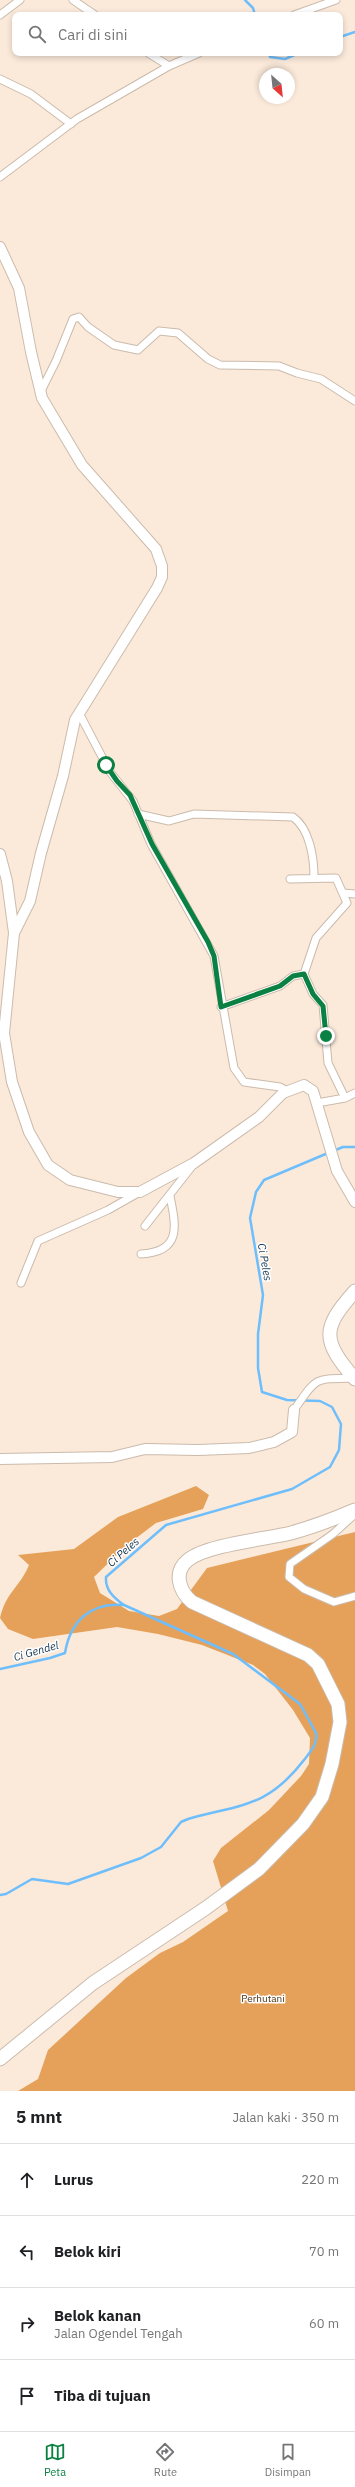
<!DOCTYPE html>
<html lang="id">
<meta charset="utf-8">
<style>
:root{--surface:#fff;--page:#f6f6f6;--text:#202124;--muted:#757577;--line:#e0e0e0;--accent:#0b8043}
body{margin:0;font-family:"IBM Plex Sans",sans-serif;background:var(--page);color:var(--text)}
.compass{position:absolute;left:259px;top:68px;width:36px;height:36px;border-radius:50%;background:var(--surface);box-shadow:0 2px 6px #0003;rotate:153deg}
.stop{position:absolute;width:12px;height:12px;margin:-9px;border:3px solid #0b8043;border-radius:50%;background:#fff}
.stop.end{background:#0b8043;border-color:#fff;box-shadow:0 1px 4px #0008}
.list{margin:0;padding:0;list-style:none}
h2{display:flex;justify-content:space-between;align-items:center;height:52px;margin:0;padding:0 16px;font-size:17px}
h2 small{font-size:13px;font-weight:400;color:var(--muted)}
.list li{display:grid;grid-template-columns:26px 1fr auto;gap:12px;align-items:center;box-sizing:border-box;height:72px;padding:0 16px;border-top:1px solid var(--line)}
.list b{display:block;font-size:15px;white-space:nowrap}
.list p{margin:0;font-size:13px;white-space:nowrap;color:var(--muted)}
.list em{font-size:13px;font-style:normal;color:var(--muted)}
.icon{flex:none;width:22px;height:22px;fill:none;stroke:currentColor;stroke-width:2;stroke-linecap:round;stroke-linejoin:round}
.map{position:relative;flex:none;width:355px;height:2091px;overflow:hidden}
.search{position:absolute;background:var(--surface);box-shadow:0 2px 6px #0003;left:12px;right:12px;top:12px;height:44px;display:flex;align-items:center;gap:10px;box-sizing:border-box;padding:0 14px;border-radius:8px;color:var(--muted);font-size:15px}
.sheet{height:340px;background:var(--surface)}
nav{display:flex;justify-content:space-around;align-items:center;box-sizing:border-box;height:56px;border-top:1px solid var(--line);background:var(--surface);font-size:11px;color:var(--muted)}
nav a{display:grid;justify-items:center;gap:2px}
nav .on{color:var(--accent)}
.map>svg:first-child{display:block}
.forest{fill:#e5a15a}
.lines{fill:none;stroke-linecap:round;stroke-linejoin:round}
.stream{stroke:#6fbefc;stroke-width:2.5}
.street-casing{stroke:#cbbbac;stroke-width:9}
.secondary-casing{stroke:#cbbbac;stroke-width:12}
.highway-casing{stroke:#cbbbac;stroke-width:15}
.street{stroke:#fff;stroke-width:7}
.secondary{stroke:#fff;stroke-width:10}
.highway{stroke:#fff;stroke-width:13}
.route{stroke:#0b8043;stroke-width:5}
.labels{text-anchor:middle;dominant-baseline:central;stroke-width:3;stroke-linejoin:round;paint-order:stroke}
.park-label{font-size:10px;fill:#4b2f11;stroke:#fff}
.water-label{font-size:11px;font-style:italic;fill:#163751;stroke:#fff}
</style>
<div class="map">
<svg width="355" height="2091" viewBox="0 0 355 2091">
<rect width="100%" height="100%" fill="#fbeada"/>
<!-- forest -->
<path class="forest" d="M196,1486l13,9 -6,14 -47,14 -29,22 -33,32 6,16 29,18 30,5 18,-7 30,-41 148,-36v559h-337l20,-12 10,-29 78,-72 34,-25 23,-11 45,-31 -15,-50 8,-13 48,-38 32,-34 8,-12 1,-26 -17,-28 -28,-36 -12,-9 -51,-20 -44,-11 -41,-7 -84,12 -25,-10 -8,-11c6,-26 20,-31 29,-53l-11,-10 56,-6 44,-32z"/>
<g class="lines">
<!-- stream -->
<path class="stream" d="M245,0l8,8 2,7
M340,37l15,-5
M269,53l1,4 15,2 14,-6
M333,1151l10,-4h12
M0,1669l50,-11 15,-5c5,-31 25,-51 58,-48
M0,1895l6,-1 26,-15 36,5 73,-26 20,-11 20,-25 7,-3c53,-15 79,-11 116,-59 6,-8 14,-16 12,-27l-16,-29 -67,-50 -109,-49c-10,-7 -19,-15 -18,-28l60,-52 126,-36 38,-22 9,-17 2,-26 -9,-17 -12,-6 -33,-1 -25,-8 -4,-24v-34l5,-39 -13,-77 6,-26 8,-12 64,-27"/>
<defs>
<path id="street" d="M73,0l22,15
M0,15l20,-15
M294,15l42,-15
M148,53l21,13
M0,79l31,15 40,30
M0,177l77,-58 92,-53 30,-13
M41,391l15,-30 17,-42 6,-2 9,10 26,18 24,5 21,-19 19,2 30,26 12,6 59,1 18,7 24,6 34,22
M79,713l31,59 23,29 18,43 63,112 20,112 10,14 36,5 7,4
M138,814l31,7 25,-7 99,3c17,12 21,41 21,61
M344,893l11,1
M304,974l9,20 10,11 5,58 17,35
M221,1007l59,-21 13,-10 11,-2 12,-36 31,-35 -11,-25 -46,1
M317,1103l28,-5 10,-5
M145,1226l48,-61
M141,1254c41,-2 35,-28 29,-58
M21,1283l17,-42 70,-31 30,-17
M294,1410c24,-34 19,-31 61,-32
M355,1514l-22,20 -43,30 -1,13 15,12 30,13 21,-6"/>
<path id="secondary" d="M0,247l19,41 12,64 11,46 40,67 74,84 6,17v11l-5,11 -82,132 -12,56 -22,77 -11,48 -16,32 -10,100 8,49 17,50 19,33 22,15 48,12h22l54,-29 65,-46 24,-24 21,-8 9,6 24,80 18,31
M0,854l7,27 7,52
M0,1459l112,-2 33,-8 53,1 51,-2 25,-6 18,-10 2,-22"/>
<path id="highway" d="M355,1291c-33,37 -34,49 0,88
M0,2059l93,-76 113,-75 53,-39 44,-45 19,-27 10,-33 8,-42 -2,-18 -20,-40 -10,-9 -116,-53c-13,-11 -19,-30 -4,-42 18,-15 78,-21 103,-27 22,-6 43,-14 64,-23"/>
</defs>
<!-- street casing -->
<use href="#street" class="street-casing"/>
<!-- secondary casing -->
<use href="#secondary" class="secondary-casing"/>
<!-- highway casing -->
<use href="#highway" class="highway-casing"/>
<!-- street -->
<use href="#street" class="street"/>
<!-- secondary -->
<use href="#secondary" class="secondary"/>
<!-- highway -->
<use href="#highway" class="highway"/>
</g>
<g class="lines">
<!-- route -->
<path class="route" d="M106,765l11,16 13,14 22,49 56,98 6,14 7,51 59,-21 13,-10 11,-2 9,20 10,12 3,30"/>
</g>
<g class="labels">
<!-- park labels -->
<g class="park-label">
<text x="263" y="1998">Perhutani</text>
</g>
<!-- water labels -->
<g class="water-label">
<text transform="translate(265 1262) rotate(80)">Ci Peles</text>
<text transform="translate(123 1552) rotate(-41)">Ci Peles</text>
<text transform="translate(36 1651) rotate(-16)">Ci Gendel</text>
</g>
</g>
</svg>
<svg class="compass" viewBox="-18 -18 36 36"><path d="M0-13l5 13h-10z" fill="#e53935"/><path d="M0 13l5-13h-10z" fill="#757577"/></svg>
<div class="stop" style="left:106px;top:765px"></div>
<div class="stop end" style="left:326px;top:1036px"></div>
<div class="search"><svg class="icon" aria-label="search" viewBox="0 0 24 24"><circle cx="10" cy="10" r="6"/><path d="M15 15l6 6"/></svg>Cari di sini</div>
</div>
<section class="sheet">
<h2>5 mnt<small>Jalan kaki · 350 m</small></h2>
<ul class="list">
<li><svg class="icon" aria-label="ahead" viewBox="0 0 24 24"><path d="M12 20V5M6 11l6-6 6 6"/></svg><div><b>Lurus</b></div><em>220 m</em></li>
<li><svg class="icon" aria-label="left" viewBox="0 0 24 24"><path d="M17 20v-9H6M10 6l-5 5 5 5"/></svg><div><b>Belok kiri</b></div><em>70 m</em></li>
<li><svg class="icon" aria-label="right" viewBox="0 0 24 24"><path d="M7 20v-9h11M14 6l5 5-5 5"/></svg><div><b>Belok kanan</b><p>Jalan Ogendel Tengah</p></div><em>60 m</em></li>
<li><svg class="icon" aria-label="arrive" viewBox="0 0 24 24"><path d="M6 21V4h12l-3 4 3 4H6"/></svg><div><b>Tiba di tujuan</b></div></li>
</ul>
</section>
<nav>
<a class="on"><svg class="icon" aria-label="map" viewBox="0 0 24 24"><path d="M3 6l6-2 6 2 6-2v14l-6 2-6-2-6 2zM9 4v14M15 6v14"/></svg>Peta</a>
<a><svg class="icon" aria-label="directions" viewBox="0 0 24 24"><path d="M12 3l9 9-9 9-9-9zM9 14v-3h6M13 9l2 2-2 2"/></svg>Rute</a>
<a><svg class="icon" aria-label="saved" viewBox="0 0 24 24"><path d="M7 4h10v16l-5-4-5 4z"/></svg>Disimpan</a>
</nav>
